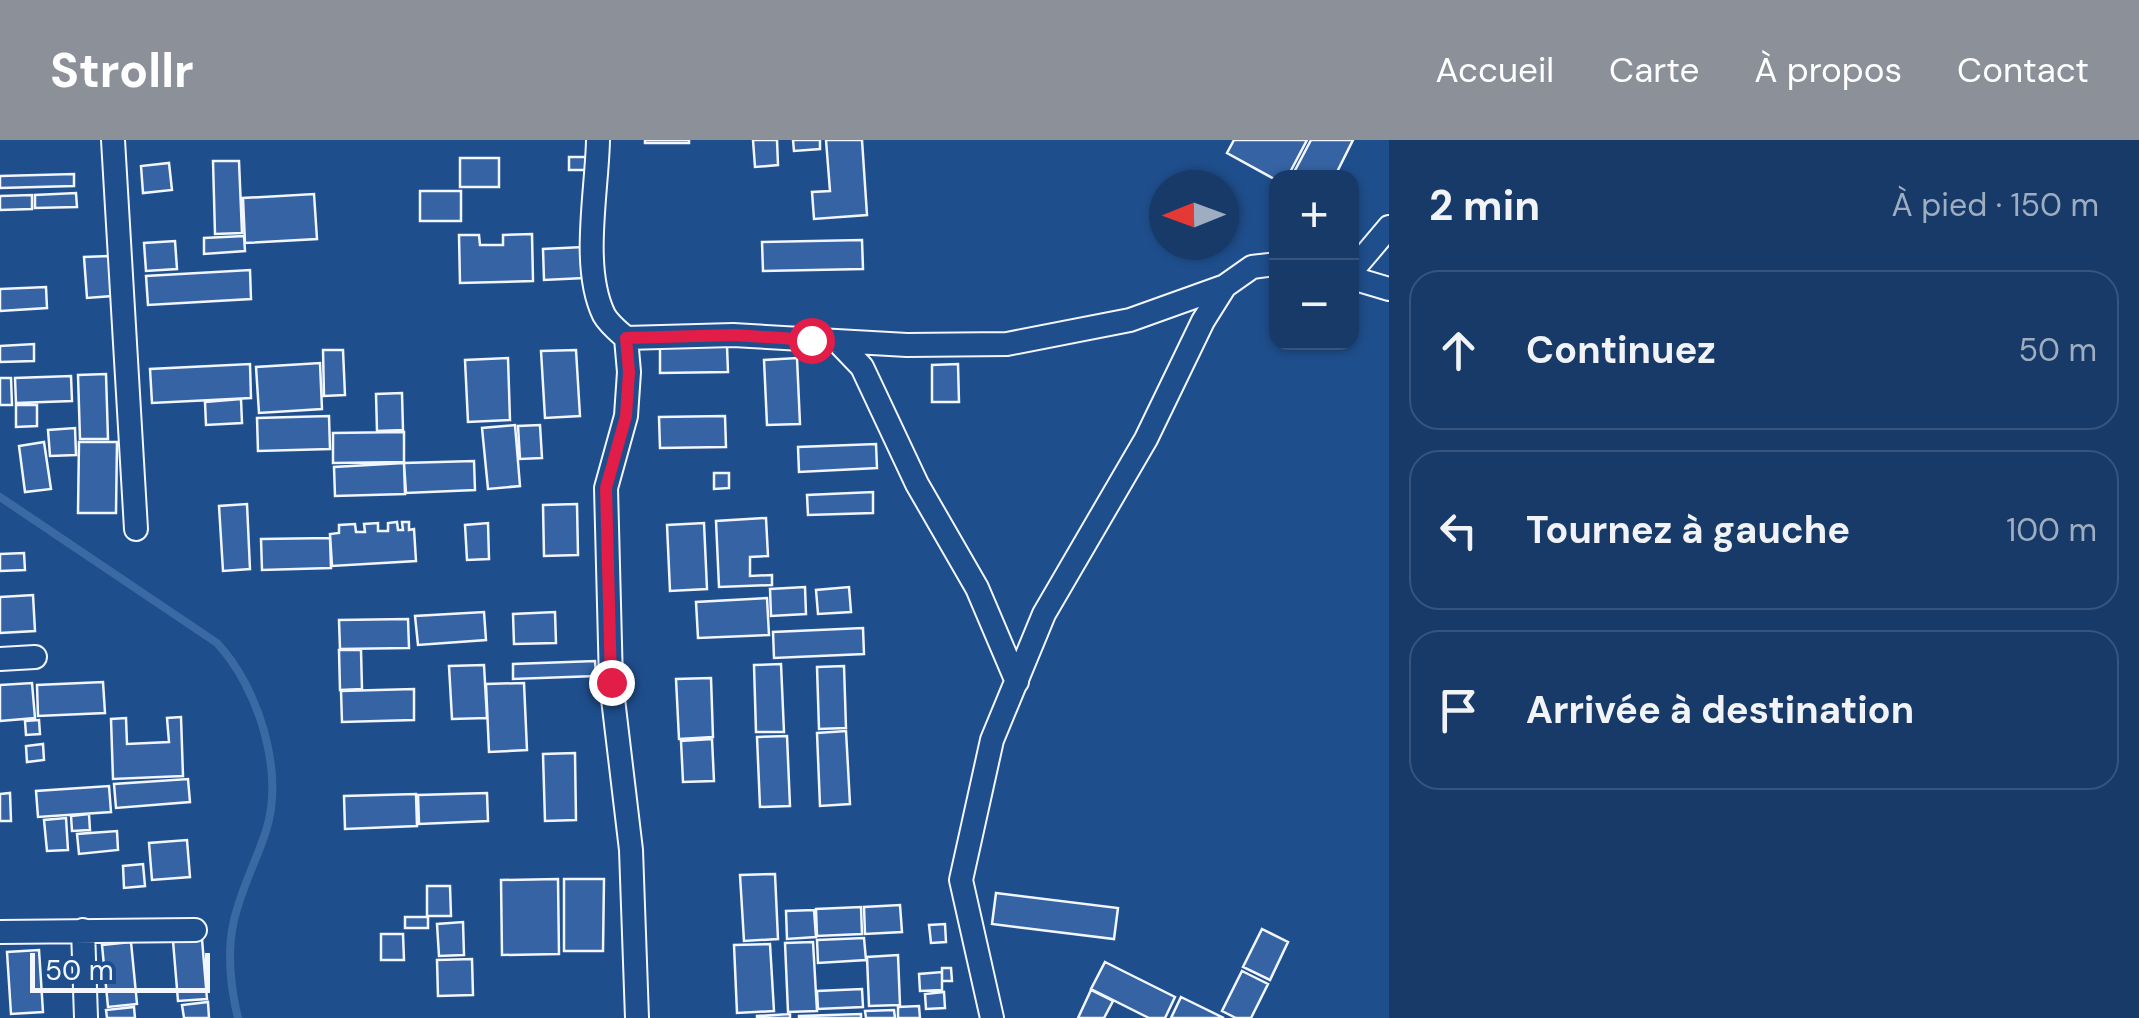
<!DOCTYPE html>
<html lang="fr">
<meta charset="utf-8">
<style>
:root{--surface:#173a69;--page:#244571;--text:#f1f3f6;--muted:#9eadc0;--line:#36547d;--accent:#8c9099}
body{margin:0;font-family:"DM Sans",sans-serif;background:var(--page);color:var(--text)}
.controls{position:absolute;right:30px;top:30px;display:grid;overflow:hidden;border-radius:20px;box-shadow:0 2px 8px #0004}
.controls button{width:90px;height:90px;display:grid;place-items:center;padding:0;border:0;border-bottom:2px solid var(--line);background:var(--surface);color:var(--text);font:50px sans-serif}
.compass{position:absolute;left:1149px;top:30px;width:90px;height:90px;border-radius:50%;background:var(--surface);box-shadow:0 2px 8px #0004;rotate:269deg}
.scale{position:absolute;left:30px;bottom:25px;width:180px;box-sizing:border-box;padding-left:10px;border:5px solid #f2f6ff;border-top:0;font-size:28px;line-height:35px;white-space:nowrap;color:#f2f6ff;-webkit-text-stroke:8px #1f4e8c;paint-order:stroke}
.stop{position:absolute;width:30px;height:30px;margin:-22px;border:8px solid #e11d48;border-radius:50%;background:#fff}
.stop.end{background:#e11d48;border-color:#fff;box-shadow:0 2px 10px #0008}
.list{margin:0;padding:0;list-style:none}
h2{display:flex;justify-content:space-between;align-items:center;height:130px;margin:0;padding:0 40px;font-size:42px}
h2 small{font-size:32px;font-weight:400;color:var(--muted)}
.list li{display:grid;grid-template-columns:65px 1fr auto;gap:30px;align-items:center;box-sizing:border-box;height:160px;margin:0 20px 20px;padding:0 20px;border:2px solid var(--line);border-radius:30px}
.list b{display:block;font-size:38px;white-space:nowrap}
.list em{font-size:32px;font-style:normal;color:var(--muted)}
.icon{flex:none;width:55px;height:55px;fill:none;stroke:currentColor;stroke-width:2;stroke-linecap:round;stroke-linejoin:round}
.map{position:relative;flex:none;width:1389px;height:878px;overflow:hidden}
header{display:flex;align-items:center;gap:60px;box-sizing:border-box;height:140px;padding:0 50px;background:var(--accent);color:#fff}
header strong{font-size:48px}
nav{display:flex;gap:55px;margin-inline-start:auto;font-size:35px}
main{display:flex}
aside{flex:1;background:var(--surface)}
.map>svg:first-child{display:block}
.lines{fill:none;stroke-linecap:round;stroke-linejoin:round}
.stream{stroke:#3b69a3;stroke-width:8}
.building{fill:#3563a3;stroke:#f2f6ff;stroke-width:2.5}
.street-casing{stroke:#f2f6ff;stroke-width:26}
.street{stroke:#1f4e8c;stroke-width:22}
.route{stroke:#e11d48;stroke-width:12}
</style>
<header>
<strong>Strollr</strong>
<nav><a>Accueil</a><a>Carte</a><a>À propos</a><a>Contact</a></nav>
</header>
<main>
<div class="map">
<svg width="1389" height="878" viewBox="0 0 1389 878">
<rect width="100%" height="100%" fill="#1f4e8c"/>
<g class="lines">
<!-- stream -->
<path class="stream" d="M0,357l217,146c41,44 68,128 49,188 -10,31 -27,62 -33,94 -6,29 -2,65 5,93"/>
</g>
<!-- building -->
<path class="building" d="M645,0h44v3h-44z
M753,0h24l1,25 -23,2z
M793,0h27v9l-26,2z
M826,0h36l5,75 -53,4 -2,-27 18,-1z
M1234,0h73l-20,38 -11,2 -49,-27z
M1311,0h42l-19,38h-43z
M569,17h17v13h-17z
M460,18h39v29h-39z
M213,21h26l3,72 -27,1z
M169,23l3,27 -29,3 -2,-27z
M74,34v12l-74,2v-12z
M420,51h41v30h-41z
M76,53l1,14 -42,1v-13z
M314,54l3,45 -72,4 -2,-45z
M32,55v14l-32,1v-14z
M532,94l1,47 -73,2 -1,-48h20l1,10h23v-10z
M244,96l1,15 -41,3v-16z
M862,100l1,29 -100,2 -1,-29z
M175,101l2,28 -31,2 -2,-28z
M583,107l1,31 -40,2 -1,-31z
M109,116l3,40 -25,2 -3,-41z
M250,130l1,29 -103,6 -2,-29z
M46,147l1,21 -47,3v-22z
M34,204v17l-34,1v-16z
M727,206l1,26 -68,1v-26z
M323,210h20l2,45 -21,1z
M576,210l4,66 -35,2 -4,-67z
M508,218l2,62 -42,2 -3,-62z
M797,218l3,66 -33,1 -3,-65z
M320,223l2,46 -63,4 -3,-46z
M250,224l1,34 -99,5 -2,-34z
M958,224l1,38h-27v-37z
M106,234l2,65h-28l-2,-64z
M71,236l1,25 -56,2 -1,-25z
M0,238h11l1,27h-12z
M402,253l1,37 -26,1 -1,-37z
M241,259l1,24 -36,2 -1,-23z
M16,265h21v21l-21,1z
M329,276l1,33 -72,2 -1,-33z
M725,276l1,31 -66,1 -1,-31z
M515,285l5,61 -32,3 -6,-61z
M540,285l2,33 -22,1 -2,-33z
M75,288l1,27 -26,1 -2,-26z
M404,292v30l-71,1v-30z
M44,302l7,47 -26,3 -6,-46z
M79,302h38l-1,71h-38z
M876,304l1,24 -78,4 -1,-25z
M474,321l1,29 -69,3 -2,-30z
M404,323l1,31 -70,2 -1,-29z
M714,333h15v15l-15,1z
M873,352v21l-65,2 -1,-20z
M247,364l3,65 -27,2 -4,-65z
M577,364l1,51 -34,1 -1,-51z
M766,378l2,38 -18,1v19l22,-1v10l-53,2 -3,-66z
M397,382l1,8h5l-1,-8h7v8l5,-1 2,32 -84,5 -2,-32 9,-1v-8l16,-1 1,8h9l-1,-8 14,-1v8h10v-8z
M488,383l1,36 -22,1 -2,-35z
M704,383l3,66 -37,2 -3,-66z
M330,398l1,30 -69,2 -1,-31z
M24,413l1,17 -25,1v-17z
M805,447l1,27 -35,2 -1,-27z
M849,447l2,25 -33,2 -2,-24z
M33,455l2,36 -35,2v-36z
M767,458l2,37 -71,3 -2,-36z
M484,472l2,28 -68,5 -3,-29z
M555,472l1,31 -42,1 -1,-30z
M408,479l1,29 -69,1 -1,-29z
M863,488l1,26 -90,4 -1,-26z
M339,510h22l1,39 -22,1z
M595,521l1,15 -83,3v-15z
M781,524l3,68h-28l-2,-67z
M484,525l3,53 -35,1 -3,-53z
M844,526l2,62 -27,1 -2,-62z
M711,538l2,59 -34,2 -3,-60z
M103,542l2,31 -67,3 -1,-31z
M32,543l3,35 -35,3v-36z
M524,543l3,67 -38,2 -3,-68z
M414,549v31l-72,2 -1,-31z
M181,577l2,59 -70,3 -2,-60 15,-1 1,26 42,-2 -2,-24z
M39,580l1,14 -14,1 -1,-14z
M846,591l4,73 -30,2 -3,-73z
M787,596l3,70 -30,1 -3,-70z
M712,599l2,42 -31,1 -2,-41z
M43,604l1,16 -17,2 -1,-16z
M575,613l1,67 -31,1 -2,-67z
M188,639l2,23 -74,6 -2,-24z
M109,646l2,26 -73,5 -2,-26z
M10,653l1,28h-11v-27z
M487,653l1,28 -69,3 -1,-29z
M416,654l1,32 -72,3 -1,-33z
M89,674l1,16 -18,1 -1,-15z
M66,678l2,32 -21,1 -3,-31z
M117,691l1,19 -39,4 -2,-20z
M187,700l3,37 -38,3 -3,-37z
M143,724l2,22 -21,2 -1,-22z
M775,734l3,65 -34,2 -4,-66z
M558,739l1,75 -57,1 -1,-75z
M564,739h40l-1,72h-39z
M427,746h23l1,30h-24z
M996,753l122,15 -4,31 -122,-15z
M900,765l2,27 -37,2 -1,-27z
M861,767l1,27 -45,2 -1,-27z
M814,770l2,27 -29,2 -1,-28z
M405,777h23v11h-23z
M463,782l1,33 -25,1 -2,-32z
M945,784l1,18 -15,1 -2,-18z
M1262,789l26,13 -18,38 -27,-13z
M381,794h22l1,26h-23z
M864,798l2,22 -48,3 -1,-23z
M202,799l5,60 -29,2 -5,-60z
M131,802l6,62 -29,3 -6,-62z
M813,802l4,69 -29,1 -3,-69z
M770,804l4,67 -37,2 -3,-68z
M39,810l4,62 -32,2 -4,-62z
M898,815l2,50 -31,1 -2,-49z
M472,819l1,36 -35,1 -1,-36z
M1105,822l70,35 -10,21h-16l-58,-29z
M942,828h9l1,13h-10z
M1242,831l26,13 -17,34h-15l-14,-7z
M942,832v18l-22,1 -1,-17z
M862,849l1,18 -45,2 -1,-18z
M1091,850l22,11 -9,17h-26z
M944,852l1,16 -19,1 -1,-15z
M1181,857l43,21h-53z
M208,862l1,16h-25l-2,-13z
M919,866l1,12h-22v-11z
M134,867l1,11h-28l-1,-8z
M894,870l1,8h-29l-1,-7z
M790,874v4h-33v-2z
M861,874v4h-62v-2z"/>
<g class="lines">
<defs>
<path id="street" d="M113,0l23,389
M598,0c-1,52 -17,128 6,175 5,9 14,16 22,23l3,34 -3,44 -20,72 5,194 20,168 6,168
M1352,126l5,-1 32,-38
M1352,138l37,11
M626,198l107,-3 174,10 100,-1 123,-24 95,-34
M838,202l24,25 55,117 60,104 40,94
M0,519l35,-2
M83,790l3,88
M0,792l195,-2
M992,878l-31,-138 31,-140 52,-126 102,-175 57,-118 22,-35 27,-19 24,-3"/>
</defs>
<!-- street casing -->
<use href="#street" class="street-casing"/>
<!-- street -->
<use href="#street" class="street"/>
</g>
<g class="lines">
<!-- route -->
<path class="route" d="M611,542l-5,-194 20,-72 3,-44 -3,-34 108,-3 77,5"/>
</g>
</svg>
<div class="controls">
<button>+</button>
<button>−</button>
</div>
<svg class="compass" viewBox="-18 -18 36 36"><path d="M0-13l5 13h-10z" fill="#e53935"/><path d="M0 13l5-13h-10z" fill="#9eadc0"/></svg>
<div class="scale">50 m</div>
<div class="stop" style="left:811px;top:200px"></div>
<div class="stop end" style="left:611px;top:542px"></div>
</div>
<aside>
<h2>2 min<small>À pied · 150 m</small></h2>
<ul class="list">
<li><svg class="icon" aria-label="ahead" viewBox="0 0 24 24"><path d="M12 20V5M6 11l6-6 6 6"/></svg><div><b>Continuez</b></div><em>50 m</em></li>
<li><svg class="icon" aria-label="left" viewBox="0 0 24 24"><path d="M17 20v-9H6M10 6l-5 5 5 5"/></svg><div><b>Tournez à gauche</b></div><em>100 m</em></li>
<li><svg class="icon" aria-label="arrive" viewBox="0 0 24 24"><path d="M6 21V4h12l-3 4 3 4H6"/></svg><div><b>Arrivée à destination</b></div></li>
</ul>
</aside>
</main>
